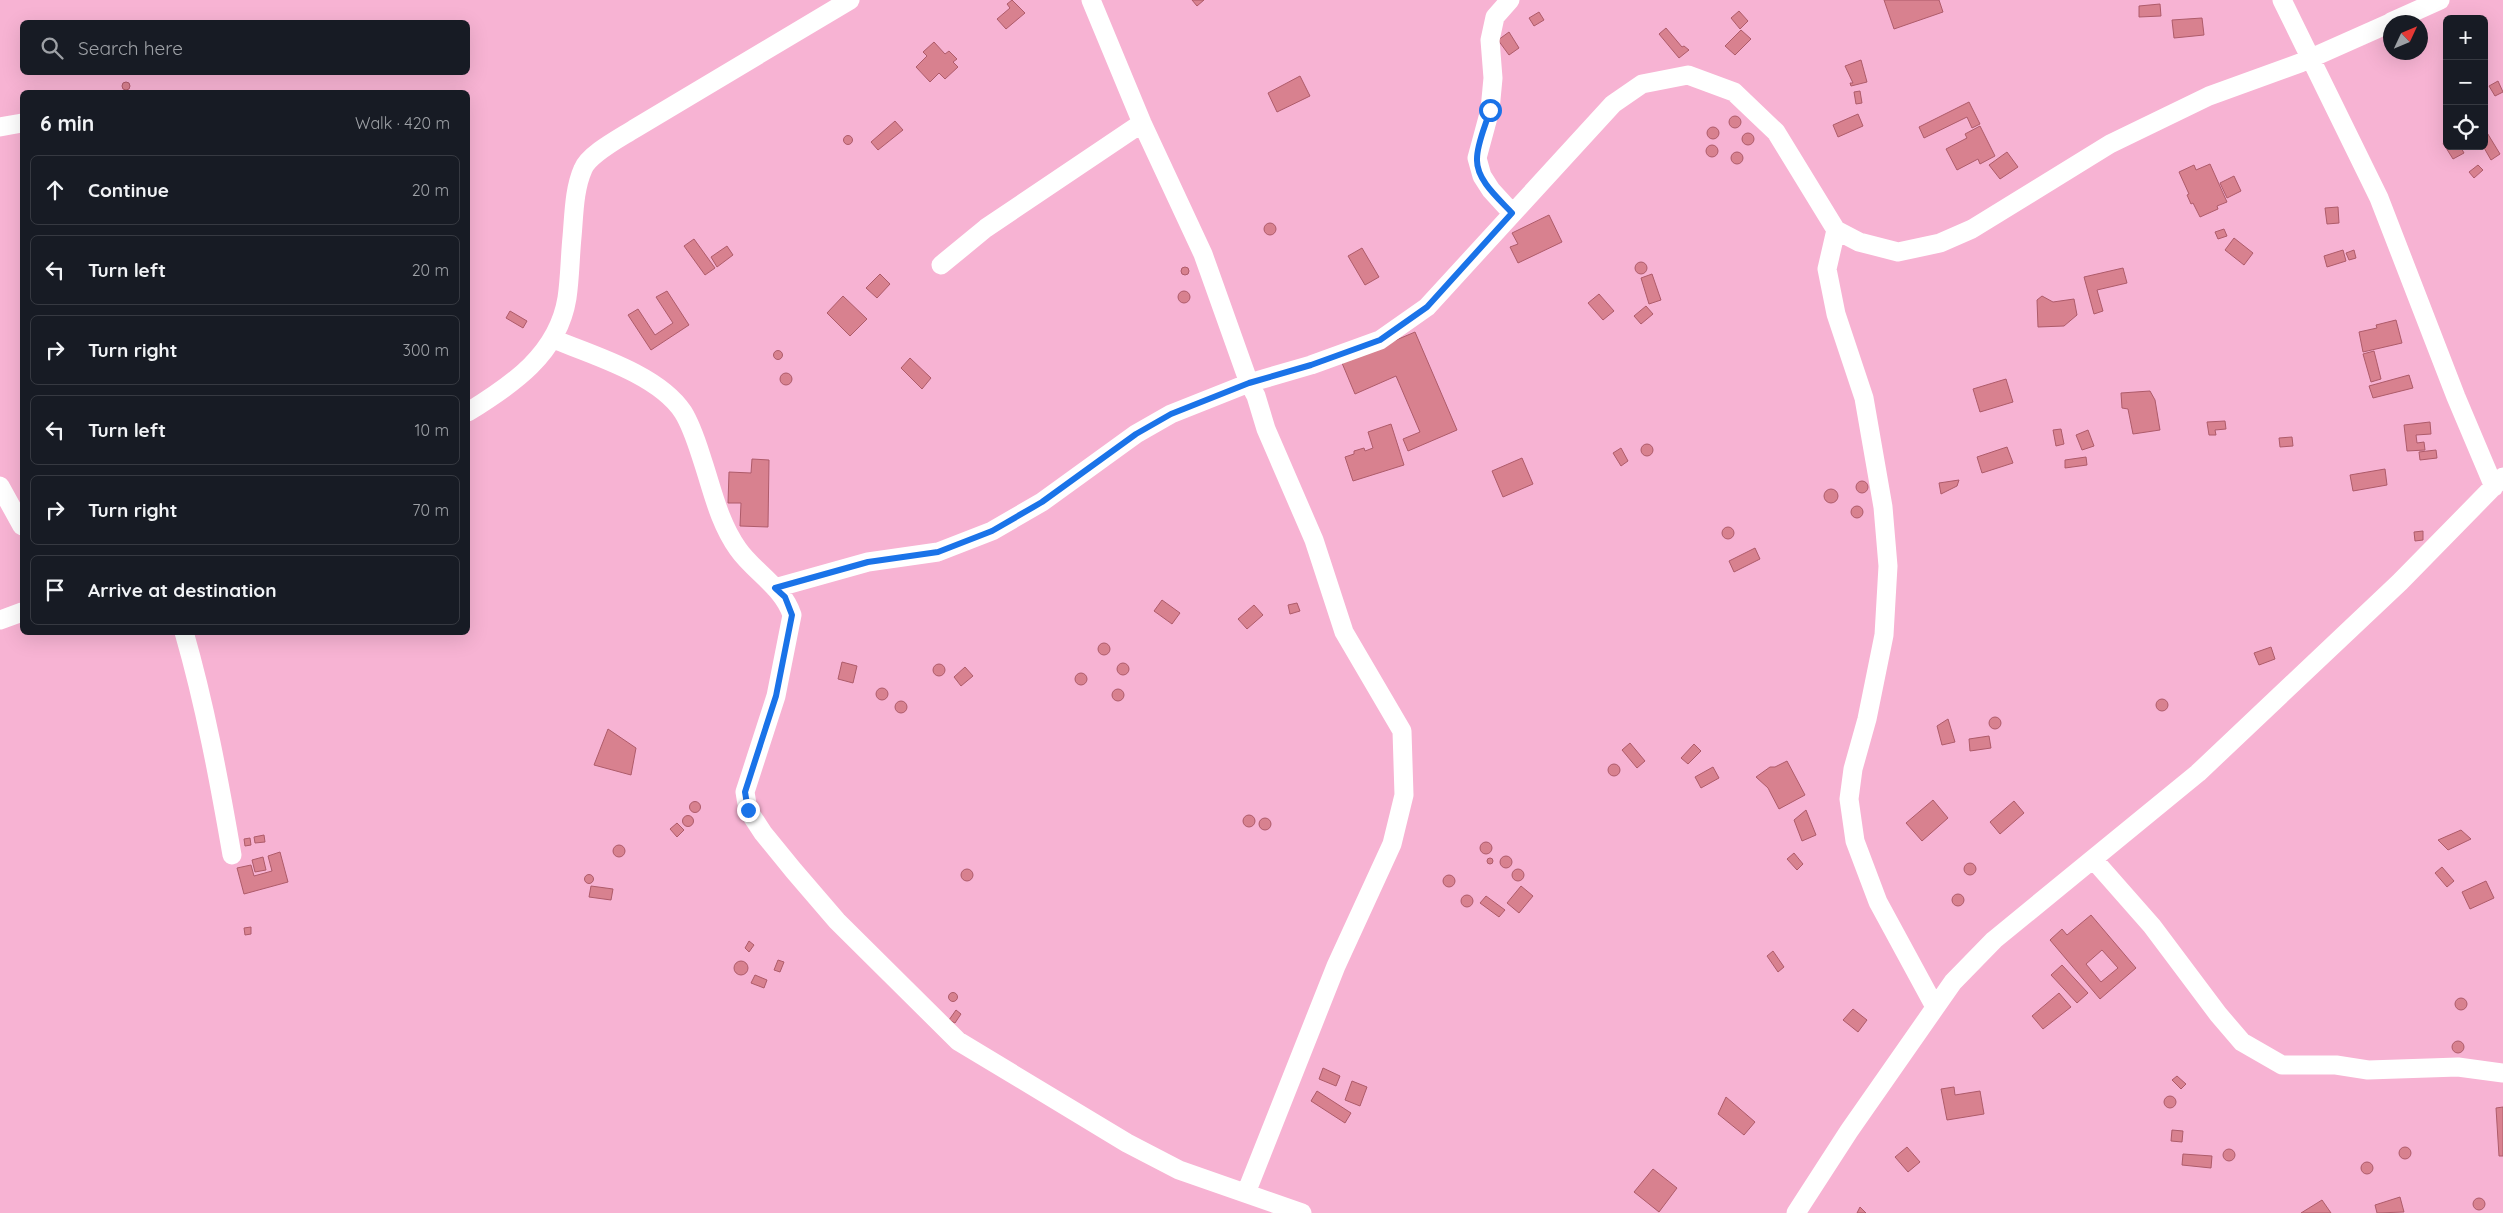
<!DOCTYPE html>
<meta charset="utf-8">
<style>
:root{--surface:#171b24;--page:#20242c;--text:#f1f3f6;--muted:#9ea1a6;--line:#363941}
body{margin:0;font-family:Quicksand,sans-serif;background:var(--page);color:var(--text)}
.controls{position:absolute;right:15px;top:15px;display:grid;overflow:hidden;border-radius:8px;box-shadow:0 5px 20px #0002}
.controls button{width:45px;height:45px;display:grid;place-items:center;padding:0;border:0;border-bottom:1px solid var(--line);background:var(--surface);color:var(--text);font:25px sans-serif}
.compass{position:absolute;left:2383px;top:15px;width:45px;height:45px;border-radius:50%;background:var(--surface);box-shadow:0 5px 20px #0002;rotate:46deg}
.stop{position:absolute;width:15px;height:15px;margin:-11px;border:4px solid #1a73e8;border-radius:50%;background:#fff}
.stop.end{background:#1a73e8;border-color:#fff;box-shadow:0 1px 5px #0008}
.list{margin:0;padding:0;list-style:none}
h2{display:flex;justify-content:space-between;align-items:center;height:65px;margin:0;padding:0 20px;font-size:21px}
h2 small{font-size:16px;font-weight:400;color:var(--muted)}
.list li{display:grid;grid-template-columns:32px 1fr auto;gap:15px;align-items:center;box-sizing:border-box;height:70px;margin:0 10px 10px;padding:0 10px;border:1px solid var(--line);border-radius:8px}
.list b{display:block;font-size:19px;white-space:nowrap}
.list em{font-size:16px;font-style:normal;color:var(--muted)}
.icon{flex:none;width:28px;height:28px;fill:none;stroke:currentColor;stroke-width:2;stroke-linecap:round;stroke-linejoin:round}
.map{position:relative;flex:none;width:2503px;height:1213px;overflow:hidden}
.search{position:absolute;background:var(--surface);box-shadow:0 5px 20px #0002;left:20px;top:20px;width:450px;height:55px;display:flex;align-items:center;gap:12px;box-sizing:border-box;padding:0 18px;border-radius:8px;color:var(--muted);font-size:19px}
.panel{position:absolute;background:var(--surface);box-shadow:0 5px 20px #0002;left:20px;top:90px;width:450px;height:545px;border-radius:8px}
.map>svg:first-child{display:block}
.building{fill:#d8818f;stroke:#ae5b6a;fill-rule:evenodd}
.lines{fill:none;stroke-linecap:round;stroke-linejoin:round}
.minor{stroke:#fff;stroke-width:19}
.route{stroke:#1a73e8;stroke-width:6}
</style>
<div class="map">
<svg width="2503" height="1213" viewBox="0 0 2503 1213">
<rect width="100%" height="100%" fill="#f7b3d3"/>
<!-- building -->
<path class="building" d="M1012,0l13,13 -19,16 -9,-10 13,-11 -3,-4z
M1192,0h12l-7,6z
M1884,0h55l4,12 -49,17z
M2160,4l1,12 -22,1v-11z
M1739,11l9,10 -8,8 -9,-11z
M1539,12l5,8 -10,6 -5,-8z
M2202,18l2,17 -30,3 -2,-18z
M1666,28l16,19 2,-1 5,4 -10,8 -20,-24z
M1741,30l10,9 -16,16 -10,-9z
M1509,32l10,16 -10,7 -11,-15z
M934,42l11,12 4,-3 8,8 -4,3 5,5 -13,12 -6,-6 -9,9 -14,-15 11,-11 -4,-4z
M1861,60l6,22 -16,4 -1,-3h3l-8,-17z
M1300,76l10,20 -33,16 -9,-19z
M2498,81l5,11 -8,4 -6,-10z
M122 86a4 4 0 1 1 8 0a4 4 0 1 1-8 0Z
M1860,91l2,12 -6,1 -2,-12z
M1969,102l11,22 -8,4 -5,-11 -43,21 -5,-11z
M1858,114l5,12 -25,11 -5,-12z
M1729 122a6 6 0 1 1 12 0a6 6 0 1 1-12 0Z
M895,121l8,9 -25,20 -7,-8z
M1980,126l15,30 -15,8 -2,-5 -21,11 -11,-21 21,-11 -2,-4z
M1707 133a6 6 0 1 1 12 0a6 6 0 1 1-12 0Z
M2486,131l14,23 -9,6 -8,-14z
M1742 139a6 6 0 1 1 12 0a6 6 0 1 1-12 0Z
M843.5 140a4.5 4.5 0 1 1 9 0a4.5 4.5 0 1 1-9 0Z
M2447,141v5h13l4,7 -11,6 -10,-16z
M1706 151a6 6 0 1 1 12 0a6 6 0 1 1-12 0Z
M1731 158a6 6 0 1 1 12 0a6 6 0 1 1-12 0Z
M2007,152l11,15 -18,12 -11,-14z
M2210,164l17,38 -10,4 1,3 -18,8 -7,-14 -2,1 -4,-9 2,-1 -10,-22 15,-7 2,5z
M2478,165l5,5 -9,8 -5,-6z
M2234,176l7,15 -14,7 -7,-15z
M2338,207l1,16 -12,1 -2,-16z
M1549,215l13,27 -44,21 -8,-16 8,-3 -6,-11z
M1264 229a6 6 0 1 1 12 0a6 6 0 1 1-12 0Z
M2224,229l3,7 -9,3 -3,-7z
M2234,238l19,15 -9,12 -19,-15z
M694,239l21,29 -10,7 -21,-29z
M727,246l6,9 -16,12 -6,-10z
M1362,248l17,29 -14,8 -17,-29z
M2343,250l3,11 -19,6 -3,-11z
M2354,250l2,8 -7,2 -3,-7z
M1635 268a6 6 0 1 1 12 0a6 6 0 1 1-12 0Z
M1181 271a4 4 0 1 1 8 0a4 4 0 1 1-8 0Z
M2123,268l4,15 -30,7 6,21 -9,3 -10,-37z
M880,274l10,10 -13,14 -11,-10z
M1652,274l9,26 -12,4 -8,-26z
M1178 297a6 6 0 1 1 12 0a6 6 0 1 1-12 0Z
M667,291l22,34 -38,25 -23,-35 10,-6 17,26 18,-12 -17,-26z
M1599,294l15,17 -11,9 -15,-17z
M843,296l24,23 -17,17 -23,-23z
M2042,296l11,6 21,-3 3,16 -13,11 -26,1 -1,-27z
M1646,306l7,8 -12,10 -7,-8z
M510,311l17,10 -4,7 -17,-10z
M2396,320l6,23 -39,9 -4,-20 18,-4 -1,-3z
M1415,332l42,98 -49,21 -5,-12 17,-7 -24,-56 -41,18 -13,-31z
M773.5 355a4.5 4.5 0 1 1 9 0a4.5 4.5 0 1 1-9 0Z
M2374,351l7,28 -10,3 -8,-28z
M910,358l21,20 -9,11 -21,-21z
M780 379a6 6 0 1 1 12 0a6 6 0 1 1-12 0Z
M2409,375l4,13 -40,10 -4,-12z
M2006,379l7,23 -33,10 -7,-23z
M2150,391l5,9 5,30 -27,4 -5,-25 -6,-1 -1,-15z
M2225,421l1,8 -11,1 1,5h-7l-2,-13z
M2430,422l1,12 -15,1 1,8 7,-1 1,8 -18,1 -3,-26z
M1391,424l13,41 -51,16 -8,-24 9,-3v-3l10,-3 1,3 8,-3 -5,-16z
M2061,429l3,15 -8,2 -3,-16z
M2088,430l6,16 -12,4 -6,-15z
M2292,437l1,9 -13,1 -1,-9z
M1641 450a6 6 0 1 1 12 0a6 6 0 1 1-12 0Z
M2007,447l6,16 -31,10 -5,-16z
M1621,448l7,13 -7,5 -8,-13z
M2436,450l1,8 -17,2 -1,-8z
M2086,457l1,8 -22,3v-8z
M1522,458l11,26 -30,13 -11,-26z
M752,459l17,1 -1,67 -28,-1 1,-23h-13l1,-31 22,1z
M2385,469l2,16 -34,6 -3,-16z
M1959,480l-2,6 -16,8 -2,-11z
M1856 487a6 6 0 1 1 12 0a6 6 0 1 1-12 0Z
M1824 496a7 7 0 1 1 14 0a7 7 0 1 1-14 0Z
M1851 512a6 6 0 1 1 12 0a6 6 0 1 1-12 0Z
M1722 533a6 6 0 1 1 12 0a6 6 0 1 1-12 0Z
M2423,531v9l-8,1 -1,-9z
M1755,548l5,11 -26,13 -5,-11z
M1162,600l18,13 -8,11 -18,-13z
M1297,603l3,8 -10,3 -2,-9z
M1254,605l9,10 -16,14 -9,-10z
M1098 649a6 6 0 1 1 12 0a6 6 0 1 1-12 0Z
M2271,647l4,12 -16,6 -5,-12z
M842,662l15,4 -4,17 -15,-4z
M1117 669a6 6 0 1 1 12 0a6 6 0 1 1-12 0Z
M933 670a6 6 0 1 1 12 0a6 6 0 1 1-12 0Z
M965,667l8,9 -12,10 -7,-9z
M1075 679a6 6 0 1 1 12 0a6 6 0 1 1-12 0Z
M876 694a6 6 0 1 1 12 0a6 6 0 1 1-12 0Z
M1112 695a6 6 0 1 1 12 0a6 6 0 1 1-12 0Z
M2156 705a6 6 0 1 1 12 0a6 6 0 1 1-12 0Z
M895 707a6 6 0 1 1 12 0a6 6 0 1 1-12 0Z
M1989 723a6 6 0 1 1 12 0a6 6 0 1 1-12 0Z
M1948,719l7,23 -13,3 -5,-19z
M608,729l28,19 -5,27 -37,-10z
M1989,736l2,12 -21,3 -1,-12z
M1630,743l15,18 -8,7 -15,-18z
M1694,744l7,7 -13,13 -7,-6z
M1787,761l18,34 -26,14 -11,-21 -12,-11 14,-10h5z
M1608 770a6 6 0 1 1 12 0a6 6 0 1 1-12 0Z
M1713,767l6,11 -18,10 -6,-11z
M1933,800l15,18 -26,23 -16,-18z
M2014,801l10,12 -24,21 -10,-12z
M689.5 807a5.5 5.5 0 1 1 11 0a5.5 5.5 0 1 1-11 0Z
M1806,810l10,25 -14,6 -8,-21z
M1243 821a6 6 0 1 1 12 0a6 6 0 1 1-12 0Z
M682.5 821a5.5 5.5 0 1 1 11 0a5.5 5.5 0 1 1-11 0Z
M1259 824a6 6 0 1 1 12 0a6 6 0 1 1-12 0Z
M677,823l7,7 -7,7 -7,-8z
M2461,830l10,9 -23,11 -10,-10z
M264,835l1,7 -10,1 -1,-6z
M250,838l1,7 -6,1 -1,-7z
M1480 848a6 6 0 1 1 12 0a6 6 0 1 1-12 0Z
M613 851a6 6 0 1 1 12 0a6 6 0 1 1-12 0Z
M280,852l8,30 -44,12 -7,-26 14,-3 3,11 18,-5 -4,-15z
M1794,853l9,11 -6,6 -10,-11z
M1500 862a6 6 0 1 1 12 0a6 6 0 1 1-12 0Z
M263,857l3,13 -11,2 -3,-12z
M1487 861a3 3 0 1 1 6 0a3 3 0 1 1-6 0Z
M1964 869a6 6 0 1 1 12 0a6 6 0 1 1-12 0Z
M2442,867l12,14 -7,6 -12,-14z
M961 875a6 6 0 1 1 12 0a6 6 0 1 1-12 0Z
M1512 875a6 6 0 1 1 12 0a6 6 0 1 1-12 0Z
M584.5 879a4.5 4.5 0 1 1 9 0a4.5 4.5 0 1 1-9 0Z
M1443 881a6 6 0 1 1 12 0a6 6 0 1 1-12 0Z
M2486,881l8,17 -24,11 -8,-17z
M591,886l22,3 -2,11 -22,-3z
M1521,886l12,10 -14,17 -12,-10z
M1952 900a6 6 0 1 1 12 0a6 6 0 1 1-12 0Z
M1461 901a6 6 0 1 1 12 0a6 6 0 1 1-12 0Z
M1486,896l19,14 -6,7 -19,-14z
M2091,915l45,53 -36,31 -50,-59 12,-11 5,6zM2102,950l16,18 -17,14 -15,-18z
M251,927v7l-6,1 -1,-7z
M749,941l5,4 -5,7 -4,-4z
M1773,951l11,16 -6,5 -11,-16z
M778,960l6,2 -4,10 -6,-2z
M734 968a7 7 0 1 1 14 0a7 7 0 1 1-14 0Z
M2062,965l26,28 -11,10 -26,-28z
M755,975l12,5 -3,8 -13,-5z
M948.5 997a4.5 4.5 0 1 1 9 0a4.5 4.5 0 1 1-9 0Z
M2059,993l12,14 -28,22 -11,-13z
M2455 1004a6 6 0 1 1 12 0a6 6 0 1 1-12 0Z
M1853,1009l14,11 -9,12 -15,-12z
M956,1010l5,4 -6,9 -6,-3z
M2452 1047a6 6 0 1 1 12 0a6 6 0 1 1-12 0Z
M1323,1068l17,8 -4,10 -17,-7z
M2177,1076l9,8 -5,5 -9,-9z
M1352,1081l15,6 -7,19 -15,-6z
M1954,1087l1,8 25,-4 4,23 -37,6 -6,-31z
M1317,1091l34,22 -6,10 -34,-22z
M2164 1102a6 6 0 1 1 12 0a6 6 0 1 1-12 0Z
M1726,1097l29,25 -11,13 -26,-21z
M2503,1107v49h-4l-3,-48z
M2172,1130l11,1 -1,11 -11,-1z
M2399 1153a6 6 0 1 1 12 0a6 6 0 1 1-12 0Z
M1907,1147l13,15 -12,10 -13,-15z
M2223 1155a6 6 0 1 1 12 0a6 6 0 1 1-12 0Z
M2183,1154l29,2 -1,12 -29,-3z
M2361 1168a6 6 0 1 1 12 0a6 6 0 1 1-12 0Z
M1653,1169l24,19 -18,24 -25,-20z
M2400,1197l4,15 -27,1 -2,-8z
M2473 1204a6 6 0 1 1 12 0a6 6 0 1 1-12 0Z
M2322,1200l9,13h-30z
M1860,1207l6,6h-9z"/>
<g class="lines">
<!-- minor -->
<path class="minor" d="M1091,0l51,123 61,131 46,129 7,13 10,33 48,111 30,92 58,99 2,64 -12,49 -56,122 -90,227
M1510,0l-15,17 -5,23 3,38 -3,32 -13,48 5,18 9,14 21,23
M2282,0l97,198 77,199 38,90
M2391,22l49,-22
M0,127l22,-4
M1836,230l-9,39 9,45 28,84 19,109 5,59 -4,69 -17,84 -14,50 -4,30 6,42 23,61 57,105
M941,265l45,-37 156,-105
M553,339c40,16 106,36 130,73 10,16 15,35 21,53 9,28 16,59 34,84 16,23 45,38 54,66l-16,81 -31,96 3,18 15,23 31,38 43,50 121,120 169,102 52,27 123,43
M468,412c44,-27 90,-58 99,-114 3,-20 3,-41 5,-61 2,-22 2,-48 11,-68 6,-15 37,-31 51,-40l216,-129
M0,486l22,40
M775,588l93,-26 70,-10 54,-21 50,-29 94,-68 35,-20 78,-31 62,-18 69,-25 47,-33 186,-203 29,-20 46,-9 46,17 42,40 60,98 23,12 39,10 42,-9 32,-14 138,-85 99,-48 91,-33 90,-40
M0,620l22,-8
M184,632c21,73 35,148 48,223
M2093,859l59,67 66,88 24,28 40,23h54l32,5 90,-3 45,6
M1796,1213l53,-82 104,-149 41,-42 204,-167 202,-191 103,-105"/>
</g>
<g class="lines">
<!-- route -->
<path class="route" d="M748,810l-3,-18 31,-96 16,-81 -7,-18 -10,-9 93,-26 70,-10 54,-21 50,-29 94,-68 35,-20 78,-31 62,-18 69,-25 47,-33 85,-94c-13,-14 -36,-33 -35,-54 0,-16 9,-34 13,-49"/>
</g>
</svg>
<div class="controls">
<button>+</button>
<button>−</button>
<button><svg class="icon" aria-label="locate" viewBox="0 0 24 24"><circle cx="12" cy="12" r="6"/><path d="M12 2v4M12 18v4M2 12h4M18 12h4"/></svg></button>
</div>
<svg class="compass" viewBox="-18 -18 36 36"><path d="M0-13l5 13h-10z" fill="#e53935"/><path d="M0 13l5-13h-10z" fill="#9ea1a6"/></svg>
<div class="stop" style="left:1490px;top:110px"></div>
<div class="stop end" style="left:748px;top:810px"></div>
<div class="search"><svg class="icon" aria-label="search" viewBox="0 0 24 24"><circle cx="10" cy="10" r="6"/><path d="M15 15l6 6"/></svg>Search here</div>
<section class="panel">
<h2>6 min<small>Walk · 420 m</small></h2>
<ul class="list">
<li><svg class="icon" aria-label="ahead" viewBox="0 0 24 24"><path d="M12 20V5M6 11l6-6 6 6"/></svg><div><b>Continue</b></div><em>20 m</em></li>
<li><svg class="icon" aria-label="left" viewBox="0 0 24 24"><path d="M17 20v-9H6M10 6l-5 5 5 5"/></svg><div><b>Turn left</b></div><em>20 m</em></li>
<li><svg class="icon" aria-label="right" viewBox="0 0 24 24"><path d="M7 20v-9h11M14 6l5 5-5 5"/></svg><div><b>Turn right</b></div><em>300 m</em></li>
<li><svg class="icon" aria-label="left" viewBox="0 0 24 24"><path d="M17 20v-9H6M10 6l-5 5 5 5"/></svg><div><b>Turn left</b></div><em>10 m</em></li>
<li><svg class="icon" aria-label="right" viewBox="0 0 24 24"><path d="M7 20v-9h11M14 6l5 5-5 5"/></svg><div><b>Turn right</b></div><em>70 m</em></li>
<li><svg class="icon" aria-label="arrive" viewBox="0 0 24 24"><path d="M6 21V4h12l-3 4 3 4H6"/></svg><div><b>Arrive at destination</b></div></li>
</ul>
</section>
</div>
